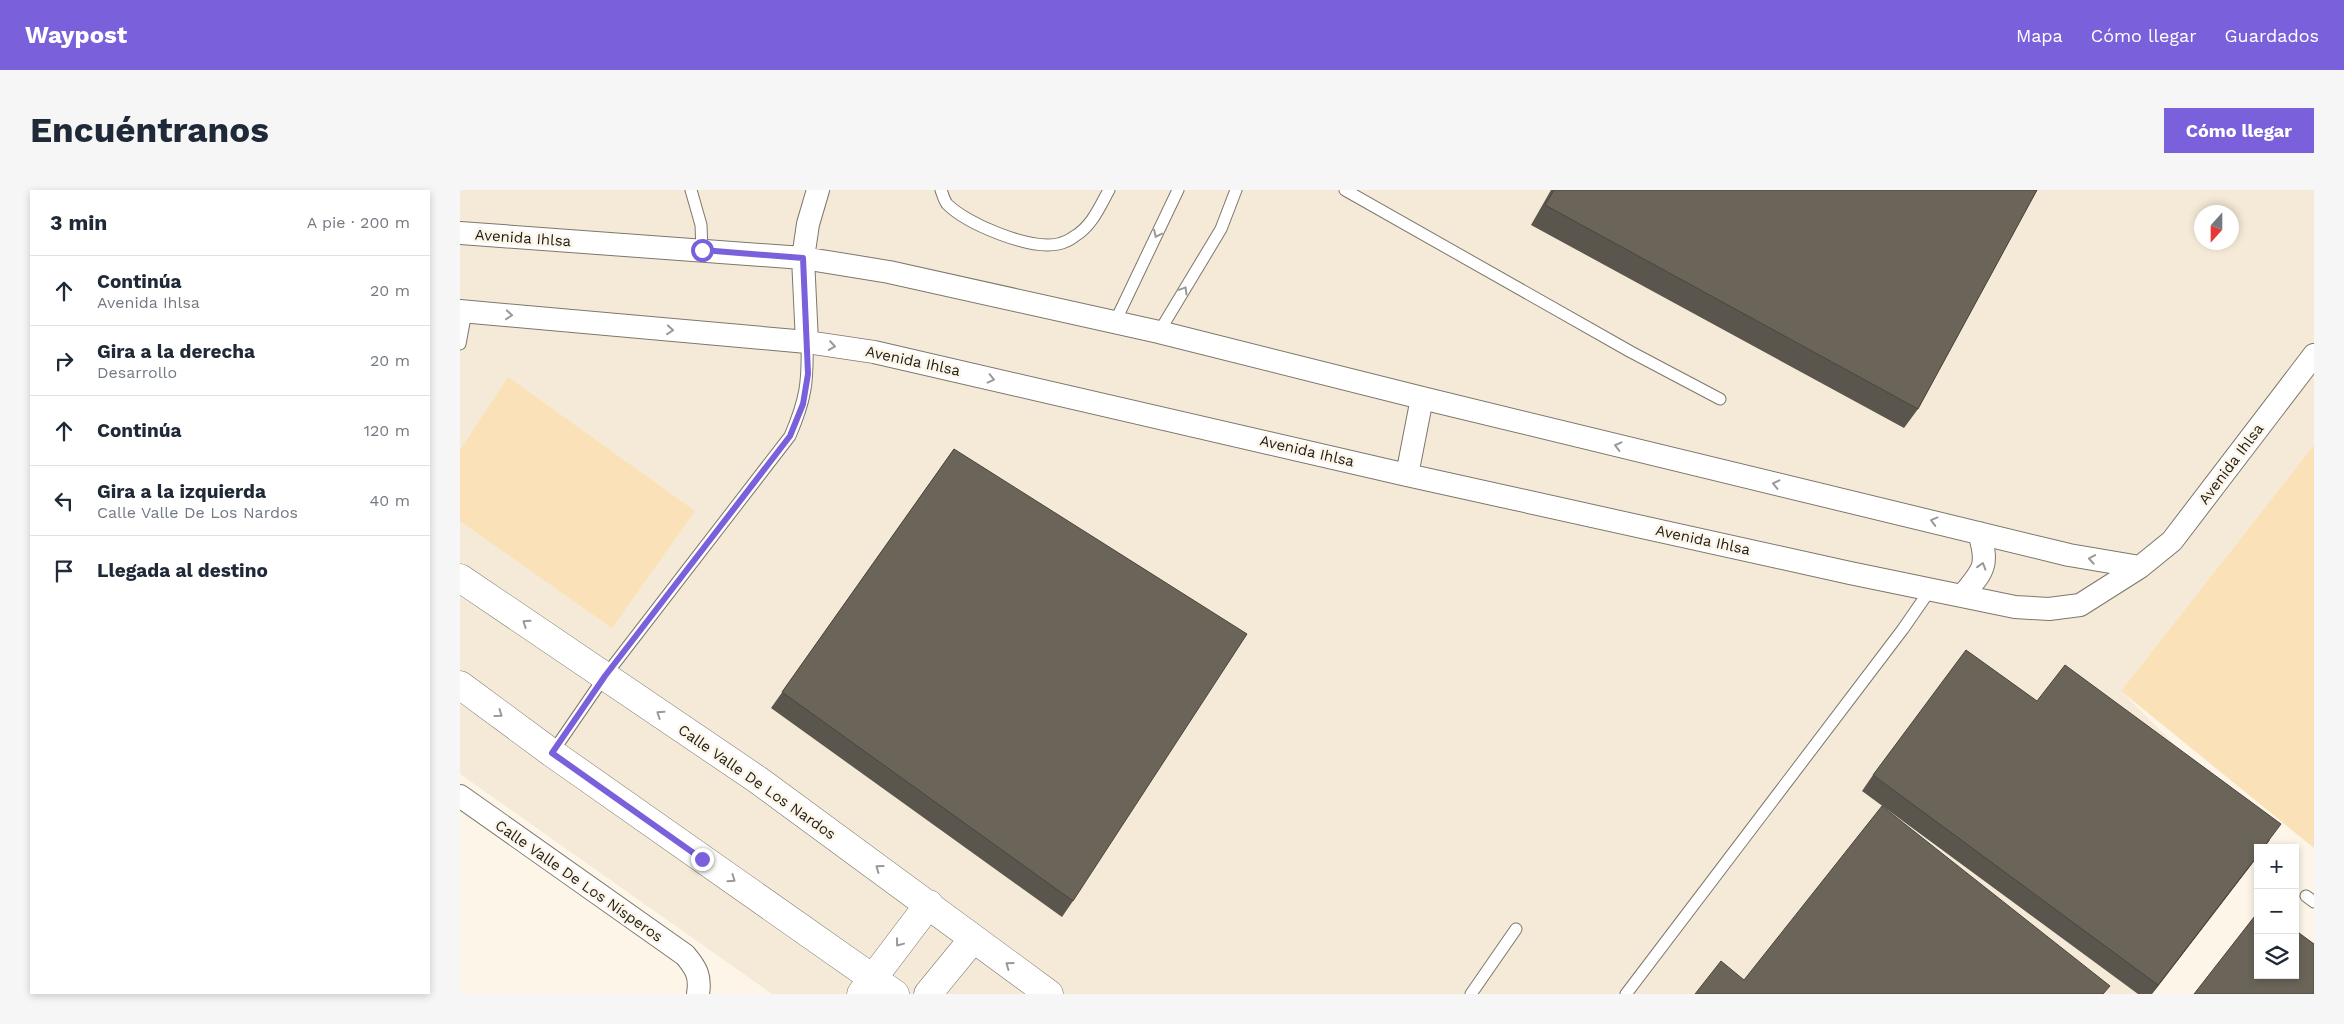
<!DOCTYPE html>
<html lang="es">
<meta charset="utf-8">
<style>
:root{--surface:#fff;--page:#f6f6f7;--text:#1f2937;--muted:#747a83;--line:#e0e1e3;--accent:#7a61db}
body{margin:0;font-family:"Work Sans",sans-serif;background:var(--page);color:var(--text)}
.controls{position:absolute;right:15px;bottom:15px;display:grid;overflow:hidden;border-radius:0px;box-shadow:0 2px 8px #0003}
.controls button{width:45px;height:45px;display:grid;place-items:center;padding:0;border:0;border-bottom:1px solid var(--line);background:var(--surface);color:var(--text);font:25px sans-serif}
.compass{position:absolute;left:1734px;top:15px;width:45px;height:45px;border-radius:50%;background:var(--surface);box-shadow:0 2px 8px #0003;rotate:201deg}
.stop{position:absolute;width:15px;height:15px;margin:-11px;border:4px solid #7a61db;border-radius:50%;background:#fff}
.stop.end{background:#7a61db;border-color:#fff;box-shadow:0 1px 5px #0008}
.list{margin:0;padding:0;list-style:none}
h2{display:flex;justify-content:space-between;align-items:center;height:65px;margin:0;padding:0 20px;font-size:21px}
h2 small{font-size:16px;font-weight:400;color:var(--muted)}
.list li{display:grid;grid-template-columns:32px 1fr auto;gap:15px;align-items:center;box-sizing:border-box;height:70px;padding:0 20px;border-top:1px solid var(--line)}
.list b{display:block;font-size:19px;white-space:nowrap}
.list p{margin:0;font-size:16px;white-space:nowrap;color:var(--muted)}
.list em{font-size:16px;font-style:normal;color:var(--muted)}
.icon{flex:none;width:28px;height:28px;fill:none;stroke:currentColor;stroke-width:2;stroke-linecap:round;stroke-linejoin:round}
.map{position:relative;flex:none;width:1854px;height:804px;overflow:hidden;border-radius:0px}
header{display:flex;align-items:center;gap:30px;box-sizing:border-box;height:70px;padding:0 25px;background:var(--accent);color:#fff}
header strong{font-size:24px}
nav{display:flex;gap:28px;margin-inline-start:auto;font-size:18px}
.intro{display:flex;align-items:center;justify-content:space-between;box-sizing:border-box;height:120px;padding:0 30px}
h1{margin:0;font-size:35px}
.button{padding:12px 22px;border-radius:0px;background:var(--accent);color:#fff;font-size:18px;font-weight:700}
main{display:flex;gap:30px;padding:0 30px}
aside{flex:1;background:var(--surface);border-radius:0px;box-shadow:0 2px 8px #0003}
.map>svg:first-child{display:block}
.built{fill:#f5ead7;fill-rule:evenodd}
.green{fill:#fae1b8}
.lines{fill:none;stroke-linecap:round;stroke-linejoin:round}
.service-casing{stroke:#7d776c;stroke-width:13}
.minor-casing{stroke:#7d776c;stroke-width:24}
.tertiary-casing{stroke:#7d776c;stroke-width:29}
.service{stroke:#fff;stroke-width:11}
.minor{stroke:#fff;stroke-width:22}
.tertiary{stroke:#fff;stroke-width:28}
.wall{fill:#5b564d}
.shaded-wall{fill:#4a463e}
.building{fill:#6a6459;stroke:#4a463e}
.oneway{stroke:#9a9997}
.route{stroke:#7a61db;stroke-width:6}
.labels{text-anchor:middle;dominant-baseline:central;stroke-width:5;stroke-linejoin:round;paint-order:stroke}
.street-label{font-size:15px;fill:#1f1c18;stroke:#fcf5e8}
</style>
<header>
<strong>Waypost</strong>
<nav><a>Mapa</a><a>Cómo llegar</a><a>Guardados</a></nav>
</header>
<div class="intro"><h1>Encuéntranos</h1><a class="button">Cómo llegar</a></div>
<main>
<aside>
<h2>3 min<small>A pie · 200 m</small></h2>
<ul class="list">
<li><svg class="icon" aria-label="ahead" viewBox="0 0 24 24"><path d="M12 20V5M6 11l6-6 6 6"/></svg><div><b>Continúa</b><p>Avenida Ihlsa</p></div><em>20 m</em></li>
<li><svg class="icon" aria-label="right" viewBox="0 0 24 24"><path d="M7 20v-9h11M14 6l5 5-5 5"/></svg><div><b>Gira a la derecha</b><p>Desarrollo</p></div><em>20 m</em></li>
<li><svg class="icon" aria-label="ahead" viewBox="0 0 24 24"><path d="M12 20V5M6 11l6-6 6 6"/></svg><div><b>Continúa</b></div><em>120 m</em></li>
<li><svg class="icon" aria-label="left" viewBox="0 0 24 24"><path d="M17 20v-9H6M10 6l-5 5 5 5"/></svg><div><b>Gira a la izquierda</b><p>Calle Valle De Los Nardos</p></div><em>40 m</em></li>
<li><svg class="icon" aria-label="arrive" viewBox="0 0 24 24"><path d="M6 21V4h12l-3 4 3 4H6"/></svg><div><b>Llegada al destino</b></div></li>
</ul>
</aside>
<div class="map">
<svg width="1854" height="804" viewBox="0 0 1854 804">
<rect width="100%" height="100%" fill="#fcf5e8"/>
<!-- built -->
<path class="built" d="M0,0h1854v255l-193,246 149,149 -12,8 -106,146h-1380l-312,-220zM1742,22h30v30h-30z"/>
<!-- green -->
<path class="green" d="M48,187l187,134 -83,117 -152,-107v-71z
M1854,255v403l-193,-157z"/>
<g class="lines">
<defs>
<path id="service" d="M231,0l10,35 1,25
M481,0c2,5 3,10 6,14 20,20 82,46 111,40 5,-1 13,-5 17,-8 17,-10 25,-30 34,-46
M885,0l286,162 89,47
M655,132l63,-132
M699,142l62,-103 15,-39
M0,154l6,-32
M92,563l53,-77 185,-240c16,-37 18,-54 17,-94
M1846,706l8,6
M1011,804l45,-65
M1166,804l277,-365 27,-39"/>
<path id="minor" d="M0,43l343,25 86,14 270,60 263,66 647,157 71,12
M0,121l347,31 67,10 533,123 443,98 165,34 34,2 31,-4 60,-38 32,-26 142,-186
M347,152l-4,-84 5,-34 10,-34
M947,285l15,-77
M1503,405c21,-25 26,-30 16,-62
M0,606l225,159c11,13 16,21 13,39"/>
<path id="tertiary" d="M0,388l298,202 291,214
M0,495l92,68 343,241
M401,804l68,-90
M468,804l45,-55"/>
</defs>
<!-- service casing -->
<use href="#service" class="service-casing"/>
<!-- minor casing -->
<use href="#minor" class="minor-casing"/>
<!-- tertiary casing -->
<use href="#tertiary" class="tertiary-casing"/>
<!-- service -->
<use href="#service" class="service"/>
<!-- minor -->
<use href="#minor" class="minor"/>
<!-- tertiary -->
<use href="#tertiary" class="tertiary"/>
</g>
<!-- wall -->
<path class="wall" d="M1091,0h486l-119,219 -14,19 -373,-203z
M494,259l119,452 -11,16 -291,-209z
M1577,511l233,139 -6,8h-6v8l-106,138h-14l-276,-203 11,-16z"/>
<!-- shaded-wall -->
<path class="shaded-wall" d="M1798,665v1l-106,138 6,-9z"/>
<!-- building -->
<path class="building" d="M1094,0h483l-119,219 -373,-204z
M494,259l293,185 -174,267 -291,-209z
M1506,460l71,51 28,-36 216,159 -18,24h-5v7l-100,130 -285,-210z
M1422,616l228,180 -7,8h-408l26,-33 23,19z
M1798,722v63h37v-45l19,14v50h-120z"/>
<!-- one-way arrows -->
<defs><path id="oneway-chevron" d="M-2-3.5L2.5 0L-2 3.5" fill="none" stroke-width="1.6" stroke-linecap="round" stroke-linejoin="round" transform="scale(1.25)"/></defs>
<g class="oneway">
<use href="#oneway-chevron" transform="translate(697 44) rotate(115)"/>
<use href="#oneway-chevron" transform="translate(724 100) rotate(-59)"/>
<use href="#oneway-chevron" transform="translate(49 125) rotate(5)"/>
<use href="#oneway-chevron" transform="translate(210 140) rotate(5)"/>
<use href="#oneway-chevron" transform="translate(372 156) rotate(8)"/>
<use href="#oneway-chevron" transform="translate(531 189) rotate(13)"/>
<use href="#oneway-chevron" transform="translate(1158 256) rotate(-166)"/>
<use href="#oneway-chevron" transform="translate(1316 294) rotate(-167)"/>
<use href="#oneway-chevron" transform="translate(1474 331) rotate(-165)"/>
<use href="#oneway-chevron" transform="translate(1632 369) rotate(-170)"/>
<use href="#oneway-chevron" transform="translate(1522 376) rotate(-73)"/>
<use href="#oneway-chevron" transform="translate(66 433) rotate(-146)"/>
<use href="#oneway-chevron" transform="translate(39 524) rotate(36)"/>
<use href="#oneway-chevron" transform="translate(200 524) rotate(-146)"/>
<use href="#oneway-chevron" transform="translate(419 678) rotate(-144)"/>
<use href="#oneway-chevron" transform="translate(272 689) rotate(35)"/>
<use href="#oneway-chevron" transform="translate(439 753) rotate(127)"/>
<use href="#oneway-chevron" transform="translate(549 775) rotate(-144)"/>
</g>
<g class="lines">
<!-- route -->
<path class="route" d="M242,60l101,8 5,116 -5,30 -13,32 -185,240 -53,77 150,106"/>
</g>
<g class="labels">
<!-- street labels -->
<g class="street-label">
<text transform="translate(63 48) rotate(4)">Avenida Ihlsa</text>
<text transform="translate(453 171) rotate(12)">Avenida Ihlsa</text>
<text transform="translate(847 261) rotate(13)">Avenida Ihlsa</text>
<text transform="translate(1771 274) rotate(-53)">Avenida Ihlsa</text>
<text transform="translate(1243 350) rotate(12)">Avenida Ihlsa</text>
<text transform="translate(297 592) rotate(35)">Calle Valle De Los Nardos</text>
<text transform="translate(119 691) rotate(35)">Calle Valle De Los Nísperos</text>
</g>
</g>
</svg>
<div class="controls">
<button>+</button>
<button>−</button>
<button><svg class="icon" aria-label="layers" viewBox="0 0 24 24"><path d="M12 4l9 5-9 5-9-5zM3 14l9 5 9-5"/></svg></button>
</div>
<svg class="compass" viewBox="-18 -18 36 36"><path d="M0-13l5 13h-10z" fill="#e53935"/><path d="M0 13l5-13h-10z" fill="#747a83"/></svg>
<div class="stop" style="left:242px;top:60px"></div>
<div class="stop end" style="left:242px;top:669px"></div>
</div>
</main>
